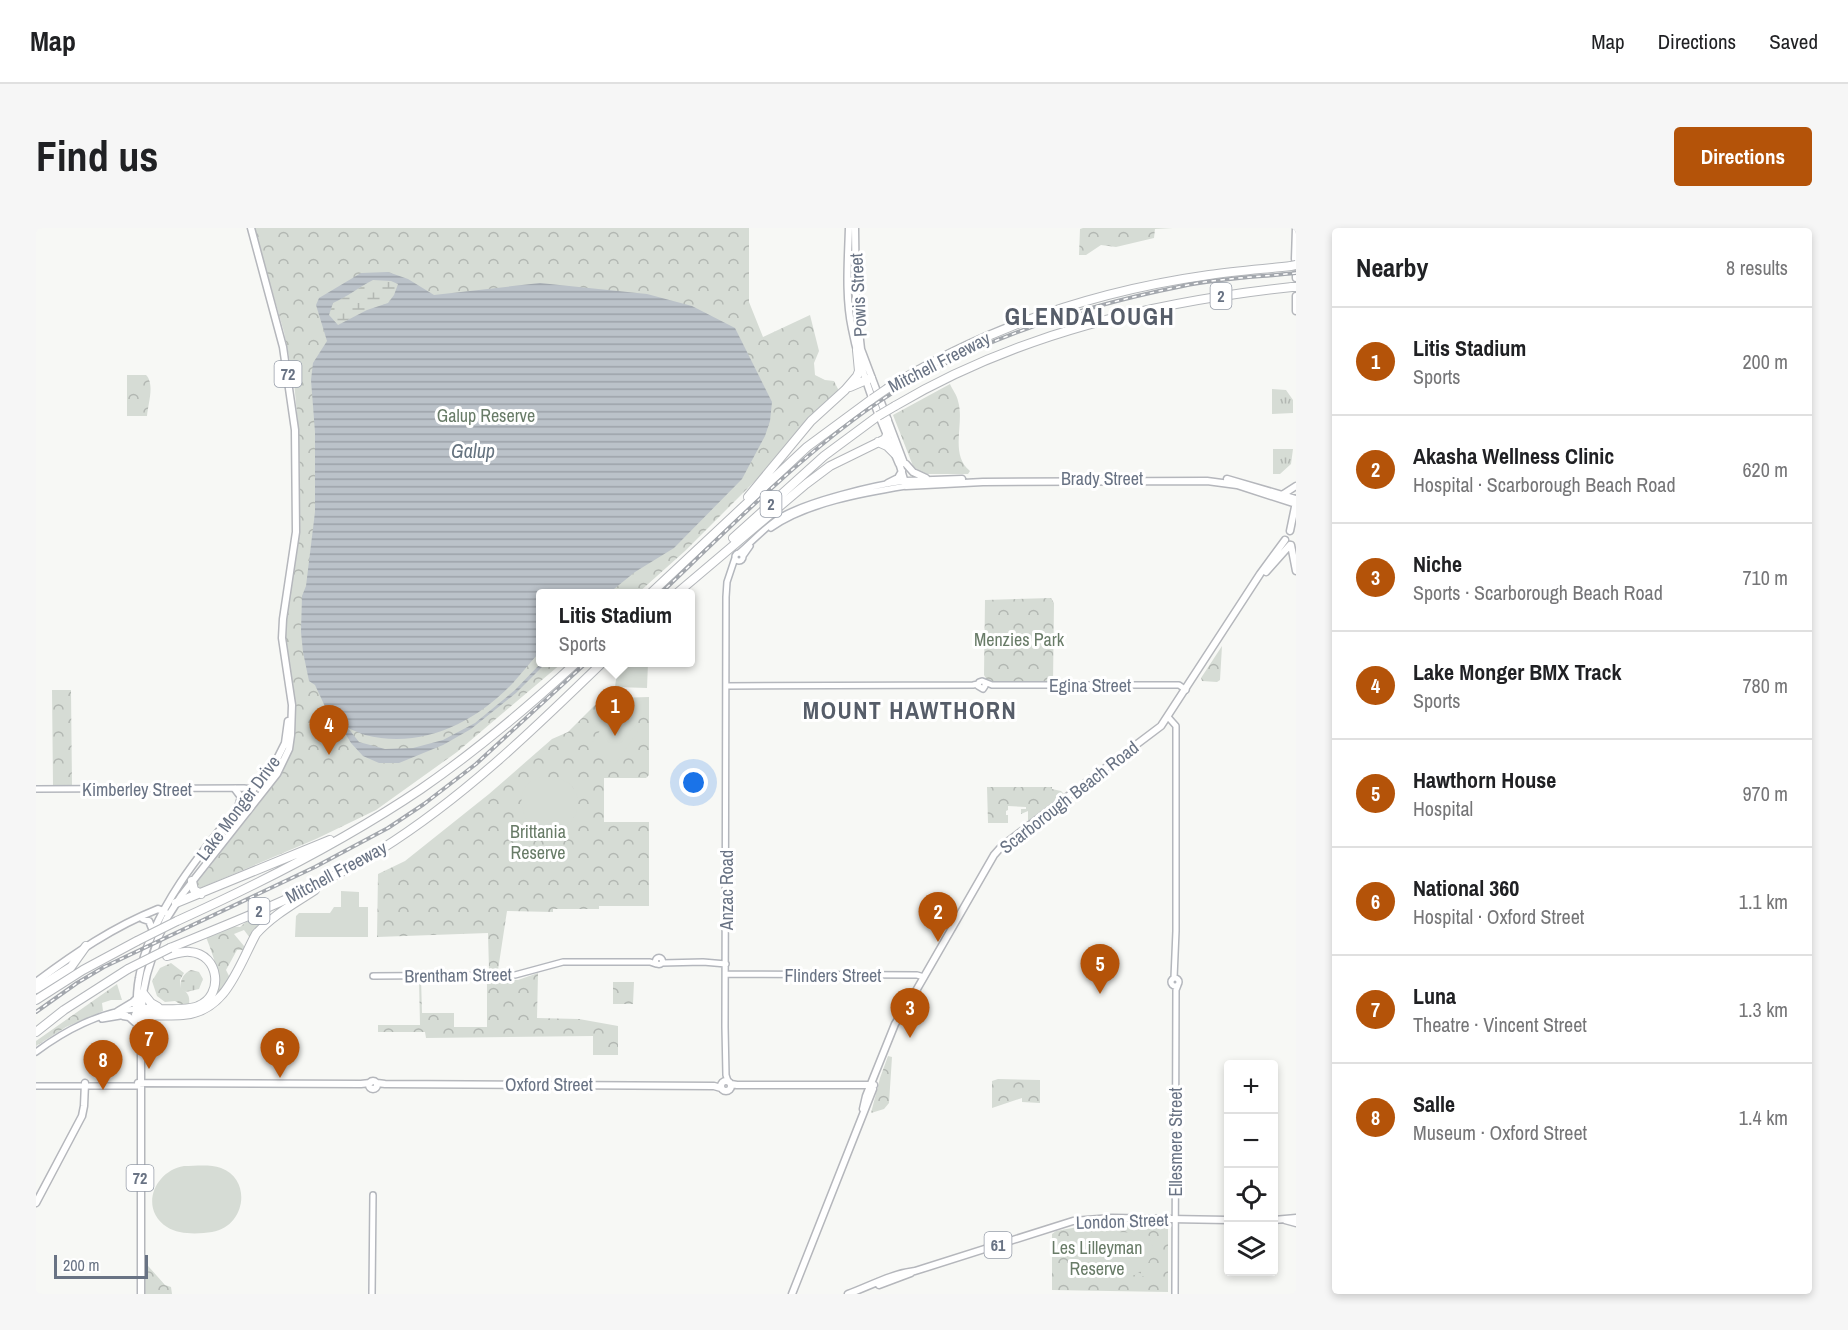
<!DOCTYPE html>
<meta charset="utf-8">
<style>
:root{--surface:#fff;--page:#f6f6f6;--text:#202124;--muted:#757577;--line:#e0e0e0;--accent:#b45309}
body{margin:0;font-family:"Archivo Narrow",sans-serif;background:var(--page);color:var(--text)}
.controls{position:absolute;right:18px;bottom:18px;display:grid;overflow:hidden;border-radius:6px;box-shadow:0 3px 9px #0003}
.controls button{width:54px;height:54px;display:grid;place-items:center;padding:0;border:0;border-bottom:2px solid var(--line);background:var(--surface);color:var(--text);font:30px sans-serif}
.scale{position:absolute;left:18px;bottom:15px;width:94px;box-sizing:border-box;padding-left:6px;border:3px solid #697384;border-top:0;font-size:16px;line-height:21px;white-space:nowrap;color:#697384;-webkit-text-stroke:4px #fff;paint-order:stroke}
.you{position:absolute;left:658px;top:555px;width:21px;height:21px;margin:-15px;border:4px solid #fff;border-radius:50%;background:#1a73e8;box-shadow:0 0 0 9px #1a73e833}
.badge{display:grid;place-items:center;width:39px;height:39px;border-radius:50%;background:var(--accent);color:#fff;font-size:20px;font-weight:700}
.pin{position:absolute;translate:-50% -50px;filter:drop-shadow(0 2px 3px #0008)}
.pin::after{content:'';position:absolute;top:32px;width:21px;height:18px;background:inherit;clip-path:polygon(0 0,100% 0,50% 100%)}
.popup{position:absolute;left:500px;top:361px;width:159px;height:78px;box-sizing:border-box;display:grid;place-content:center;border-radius:6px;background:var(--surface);filter:drop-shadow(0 2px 4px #0005);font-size:20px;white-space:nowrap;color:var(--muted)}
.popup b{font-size:22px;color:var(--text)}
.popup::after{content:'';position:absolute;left:50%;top:100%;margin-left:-12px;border:12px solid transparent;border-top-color:var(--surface)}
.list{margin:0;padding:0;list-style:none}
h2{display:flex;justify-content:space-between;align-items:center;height:78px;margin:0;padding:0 24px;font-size:26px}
h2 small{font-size:20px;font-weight:400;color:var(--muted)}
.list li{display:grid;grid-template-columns:39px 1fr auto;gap:18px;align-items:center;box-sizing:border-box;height:108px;padding:0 24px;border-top:2px solid var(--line)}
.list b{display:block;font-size:22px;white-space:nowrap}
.list p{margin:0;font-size:20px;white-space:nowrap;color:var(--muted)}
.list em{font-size:20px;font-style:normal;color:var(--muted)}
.icon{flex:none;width:33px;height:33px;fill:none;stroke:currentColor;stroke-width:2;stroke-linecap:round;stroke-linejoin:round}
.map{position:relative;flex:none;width:1260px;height:1066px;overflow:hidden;border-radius:6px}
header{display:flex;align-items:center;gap:36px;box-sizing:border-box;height:84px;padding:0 30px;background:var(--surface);border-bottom:2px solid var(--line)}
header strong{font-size:28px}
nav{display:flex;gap:33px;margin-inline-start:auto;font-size:21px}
.intro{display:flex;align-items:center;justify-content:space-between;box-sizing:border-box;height:144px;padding:0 36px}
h1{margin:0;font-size:42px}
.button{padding:15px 27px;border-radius:6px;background:var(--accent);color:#fff;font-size:21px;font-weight:700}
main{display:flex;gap:36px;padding:0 36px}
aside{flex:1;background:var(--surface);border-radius:6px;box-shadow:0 3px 9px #0003}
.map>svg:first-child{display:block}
.grass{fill:url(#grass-tufts)}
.forest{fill:url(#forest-crowns)}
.wetland{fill:url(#wetland-marsh)}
.pitch{fill:#d6dcd5}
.water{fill:url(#water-rules);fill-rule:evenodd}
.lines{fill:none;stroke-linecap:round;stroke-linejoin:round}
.secondary-casing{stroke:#b4b7bd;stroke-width:8}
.primary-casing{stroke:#b5b7bc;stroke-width:9}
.highway-casing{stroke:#b4b7bb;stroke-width:10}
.secondary{stroke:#fff;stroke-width:5}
.primary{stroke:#fff;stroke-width:6}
.highway{stroke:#fff;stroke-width:8}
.rail-casing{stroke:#a3a7ad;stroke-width:4}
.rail{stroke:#fff;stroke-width:1.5;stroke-dasharray:4.5;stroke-linecap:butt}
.highway-bridge-casing{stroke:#b4b7bb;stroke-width:10;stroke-linecap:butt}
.highway-bridge{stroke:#fff;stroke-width:8}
.labels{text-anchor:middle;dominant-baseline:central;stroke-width:6;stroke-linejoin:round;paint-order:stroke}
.shield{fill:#fff;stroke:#969da9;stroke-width:1.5}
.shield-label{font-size:16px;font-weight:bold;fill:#697384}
.street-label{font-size:18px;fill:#697384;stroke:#fff}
.park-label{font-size:18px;fill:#687b67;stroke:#fff}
.water-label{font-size:20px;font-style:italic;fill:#65737f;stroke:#fff}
.district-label{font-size:24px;font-weight:bold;letter-spacing:1.5px;fill:#565d69;stroke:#fff}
</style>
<header>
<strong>Map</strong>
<nav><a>Map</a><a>Directions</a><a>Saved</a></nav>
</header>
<div class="intro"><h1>Find us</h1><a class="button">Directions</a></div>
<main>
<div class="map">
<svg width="1260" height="1066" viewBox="0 0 1260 1066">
<defs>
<pattern id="grass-tufts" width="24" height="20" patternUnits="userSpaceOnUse" patternTransform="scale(1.5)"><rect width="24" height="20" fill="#d6dcd5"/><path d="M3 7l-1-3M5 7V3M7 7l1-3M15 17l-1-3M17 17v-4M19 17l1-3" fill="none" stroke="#b2b7b2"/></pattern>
<pattern id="forest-crowns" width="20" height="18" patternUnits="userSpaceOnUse" patternTransform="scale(1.5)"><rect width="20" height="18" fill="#d6dcd5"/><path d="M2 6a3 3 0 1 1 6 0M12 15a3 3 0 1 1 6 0" fill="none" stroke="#b2b7b2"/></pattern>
<pattern id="wetland-marsh" width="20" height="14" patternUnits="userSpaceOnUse" patternTransform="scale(1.5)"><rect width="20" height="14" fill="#d6dcd5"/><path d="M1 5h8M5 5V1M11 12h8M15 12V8" fill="none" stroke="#b2b7b2"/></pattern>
<pattern id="water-rules" width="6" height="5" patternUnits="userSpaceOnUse" patternTransform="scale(1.5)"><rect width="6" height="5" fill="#bbc2c9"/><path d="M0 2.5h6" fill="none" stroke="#9ca2a9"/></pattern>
</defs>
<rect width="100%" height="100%" fill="#f7f8f5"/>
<!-- grass -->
<path class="grass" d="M1236,161l14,1 7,10v13l-21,1z
M1237,221h20l-2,15 -11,10h-7z"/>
<!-- forest -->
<path class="forest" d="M218,0h495v74l14,35 47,-22 9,36 -5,12 1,12 10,5 9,1 5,10 -29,27 -44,52 -81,81 -47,42 -98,1v68l22,1 -105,89 -81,58 -60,29 -118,50 -2,-5 69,-88 14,-21 15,-43 -10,-104 14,-101 2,-43 -2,-59 -4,-43 -10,-50z
M1047,0h90l-18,1 -1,9 -38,9 -15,-2 -15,10h-7l1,-26z
M110,147c9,9 2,29 1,41h-20v-41z
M914,156c2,5 7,11 8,17 7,22 -9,53 12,70l-2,3h-41l-8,-3 -6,-5 -20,-51z
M1015,370l3,5 -1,80 -65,-1 -4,-7 1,-75z
M1186,418l-2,34 -3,2 -15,-1 -1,-3z
M16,462h19l1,95h-19z
M613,469v78l-3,3h-42v44h45v84h-50v3h-46v3l-46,-1 -9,59h-9l-1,-37 -111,4 1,-63 27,-13 84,-67 63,-55 16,-7 27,-27 19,-7z
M951,559h65v2l9,2 3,3 -36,27v-10l-7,3v-5h5v-2l-18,-1v4l-2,1v4h2v8h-20z
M212,692l11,3 -9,15 -6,-8 -10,4 10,12v4h-7l-11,20 4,8 -16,24c1,-7 4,-12 5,-19 1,-9 -9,-36 -13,-46l16,-5 9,-6 9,1z
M135,735l13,10 -4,7 1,8c7,5 9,8 8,16h-9l-5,-3 -10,1 -8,-6 -5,-15 8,-13z
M502,745l-1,45 42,1 39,7v29h-25v-19l-167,2 -1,-6h-47v-7h42l-1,-47h2l1,35h32v14h33v-47h31z
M577,754h21l-1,22h-20z
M81,756l5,16h-11l-9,3 1,8 -37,16 -30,19v-5z
M852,828l4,1 -3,46 -5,6 -13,4 9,-35z
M962,851l42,1v23l-18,-1v-4l-30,10v-27z
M1058,996h74v68l-116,-2v-56l4,-3z
M105,1030l24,27 6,2 1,7h-29z"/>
<!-- wetland -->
<path class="wetland" d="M337,52l19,1 6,3 -4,11 -6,8 -21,7 -29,15 -9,-10 4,-12c14,-6 26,-16 40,-23z
M155,742l8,2 4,7 -4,10 -13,3 -5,-3c-1,-10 2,-15 10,-19z"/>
<!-- pitch -->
<path class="pitch" d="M591,434l21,1 -1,25 -32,-1 2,-15z
M578,480l28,17 -27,40 -26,-17z
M523,550c3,2 9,4 12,7 14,15 5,40 -13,47 -8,2 -16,0 -24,-1 -13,-15 -22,-45 5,-53 6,-1 13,0 20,0z
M305,663l18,1v15h9v30h-73l1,-21 3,-3h31l4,-6h7z
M148,938c12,0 26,-2 37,2 32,12 24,59 -9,64 -13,2 -33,3 -45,-5 -28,-18 -13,-56 17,-61z
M1047,1003l64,2c9,14 7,26 -6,37h12v6h-12v-5l-6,4 -55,2 -9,-11c1,-11 1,-22 6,-33z"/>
<!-- water -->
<path class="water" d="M352,44l20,7 26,16 106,-12 107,11 45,12 43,22 37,74 -2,19 -5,15 -23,43 -68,69 -39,24 -26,21 -69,1v58c-10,10 -18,21 -28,32 -39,40 -91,65 -147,51 -6,-2 -12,-5 -17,-7l11,14 26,7 28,-1 30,-8 32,-17 40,-33 26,-27h5l-30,30 -45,36 -28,16 -44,18h-20l-16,-7 -12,-13 -9,-15 -14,-15 -13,-28 -6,-4 -6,-29 -2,-20 1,-36 4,-10 9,-74v-80l-4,-52 2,-17 14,-22 -11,-36 3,-7 42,-25zM337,52l18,1 7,3 -4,11 -6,8 -21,7 -29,15 -9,-10 4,-12c14,-6 26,-16 40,-23z"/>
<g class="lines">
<defs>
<path id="secondary" d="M735,300c35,-25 93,-35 135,-42
M699 329a4 4 0 1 1 8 0a4 4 0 1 1-8 0Z
M703,325c15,-13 26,-26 42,-36 27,-16 93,-32 124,-36
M707,328l7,-10
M949,455v3l-2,3 -5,-3 1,-4 3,-1 10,4h187l7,5
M690,458l247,-1 5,-1
M1132,489l8,9v205l-2,47
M0,561l208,-1 8,1 2,14
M619.5 733a3.5 3.5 0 1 1 7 0a3.5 3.5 0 1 1-7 0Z
M626,735l41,-1 23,2
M690,746l191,1 7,2
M337,748l142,-1 48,-13h87l6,2
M1135 754a4 4 0 1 1 8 0a4 4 0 1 1-8 0Z
M66,791l24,-4
M0,824c28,-21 65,-41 100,-43
M692,853l-2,-6 -1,-48 1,-430 1,-15 8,-24
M0,858h102
M336,1066l1,-99
M1139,1066l1,-304 2,-5"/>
<path id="primary" d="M813,0c-1,33 -4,69 3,101 9,47 29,92 47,135
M819,0l1,76 5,45 43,114
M1259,31l1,-31
M1260,46v4
M1260,68v15
M870,236l7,8 13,6
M864,238l6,20 77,-4 224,-1 30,4 59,19
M1191,251l69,20
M869,253l57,-2
M852,255l10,-5 4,-7
M1246,267l14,-9
M1254,303l6,-29
M1255,317l5,26
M1230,344l24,-27
M199,561l6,8 -2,7
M107,691l6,2 4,10
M0,754c39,-29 77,-55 122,-73l7,3
M82,783l15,-9 4,-4
M87,788l6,1 8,7
M101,809c0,-20 -2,-39 2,-59 13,-79 87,-154 136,-215l10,-20 3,-22
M685 858a5 5 0 1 1 10 0a5 5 0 1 1-10 0Z
M333 857a4 4 0 1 1 8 0a4 4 0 1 1-8 0Z
M102,855l223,1 9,-1
M341,855l8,1 329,2 7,2
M695,856l6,1h137
M827,881l3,-13 29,-72 18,-28 81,-141 8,-9 159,-120 99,-152 25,-34
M0,975l46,-87 2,-10 1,-23
M1238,992l22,-2
M1249,992l11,3
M843,1057l32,-12
M105,1066v-270l2,-31 4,-19 12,-38 8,-18 14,-22 96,-122 12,-25 2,-14 1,-30 -10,-67 1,-19 13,-87 -1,-102 -12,-83 -32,-119
M756,1066l81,-205
M812,1066c22,-8 43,-20 67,-23l158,-50 39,-3 116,2"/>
<path id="highway" d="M814,159l21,-9
M852,160c97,-60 208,-97 321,-113 27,-4 55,-6 82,-9
M859,178c121,-72 258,-104 397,-119
M842,214l9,4 8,8
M712,269l63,-76 34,-31 12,-14 2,-5 -2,-21
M697,310l91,-82 54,-40
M614,366l157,-147 65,-48
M640,366l130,-110 24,-18 55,-27 2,-4v-15
M156,653l2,9 7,4
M140,675l154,-63
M141,693c84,-38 167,-80 244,-132 55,-38 106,-81 156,-127
M134,720c71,-29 144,-57 210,-98 83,-52 153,-120 223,-188
M0,761l35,-22 15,-21
M107,765l8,10 7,4
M0,772l47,-30 54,-29
M100,781c16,-1 48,3 62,-3 26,-10 22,-52 -8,-54 -7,-1 -15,2 -23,4
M100,787c16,0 31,1 47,0 43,-3 55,-48 73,-81 17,-19 38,-30 59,-44
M105,796l12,-8
M0,804l28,-22 64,-41"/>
</defs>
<!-- secondary casing -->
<use href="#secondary" class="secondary-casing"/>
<!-- primary casing -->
<use href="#primary" class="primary-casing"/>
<!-- highway casing -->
<use href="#highway" class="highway-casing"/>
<!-- secondary -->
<use href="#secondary" class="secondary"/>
<!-- primary -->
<use href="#primary" class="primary"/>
<!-- highway -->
<use href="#highway" class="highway"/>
<defs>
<path id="rail" d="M624,366c66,-63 131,-129 204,-182 92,-66 209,-104 319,-126 37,-8 75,-9 113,-13
M0,784l41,-29 27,-16 211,-100 73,-39 36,-24 52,-40 111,-102"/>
</defs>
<!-- rail casing -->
<use href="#rail" class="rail-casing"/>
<!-- rail -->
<use href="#rail" class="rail"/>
<defs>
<path id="highway-bridge" d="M1255,38l5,-1
M1256,59h4
M836,171l16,-11
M842,188l17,-10
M101,713l40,-20
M92,741l42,-21"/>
</defs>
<!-- highway-bridge casing -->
<use href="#highway-bridge" class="highway-bridge-casing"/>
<!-- highway-bridge -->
<use href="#highway-bridge" class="highway-bridge"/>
</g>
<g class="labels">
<!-- shield labels -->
<g class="shield">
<rect x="1174.5" y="55" width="21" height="26" rx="4.5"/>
<rect x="238.5" y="133" width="27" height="26" rx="4.5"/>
<rect x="724.5" y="263" width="21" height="26" rx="4.5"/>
<rect x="212.5" y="670" width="21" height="26" rx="4.5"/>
<rect x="90.5" y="937" width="27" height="26" rx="4.5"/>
<rect x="948.5" y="1004" width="27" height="26" rx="4.5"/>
</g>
<g class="shield-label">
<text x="1185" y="68">2</text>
<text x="252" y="146">72</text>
<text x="735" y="276">2</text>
<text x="223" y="683">2</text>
<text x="104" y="950">72</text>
<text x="962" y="1017">61</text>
</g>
<!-- street labels -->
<g class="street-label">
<text transform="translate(822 67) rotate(-93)">Powis Street</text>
<text transform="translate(903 134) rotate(-27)">Mitchell Freeway</text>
<text x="1066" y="250">Brady Street</text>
<text x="1054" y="457">Egina Street</text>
<text x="101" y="561">Kimberley Street</text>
<text transform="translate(1033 569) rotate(-38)">Scarborough Beach Road</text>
<text transform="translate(202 580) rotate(-53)">Lake Monger Drive</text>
<text transform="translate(300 644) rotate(-28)">Mitchell Freeway</text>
<text transform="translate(690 662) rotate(-90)">Anzac Road</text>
<text transform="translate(422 747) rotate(-1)">Brentham Street</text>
<text x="797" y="747">Flinders Street</text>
<text x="513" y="856">Oxford Street</text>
<text transform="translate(1139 914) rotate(-90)">Ellesmere Street</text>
<text transform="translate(1086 993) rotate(-2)">London Street</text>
</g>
<!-- park labels -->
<g class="park-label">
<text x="450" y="187">Galup Reserve</text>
<text x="983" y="411">Menzies Park</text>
<text x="502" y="603">Brittania<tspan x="502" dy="21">Reserve</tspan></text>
<text x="1061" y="1019">Les Lilleyman<tspan x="1061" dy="21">Reserve</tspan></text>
</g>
<!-- water labels -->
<g class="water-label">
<text x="437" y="222">Galup</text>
</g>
<!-- district labels -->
<g class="district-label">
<text x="1054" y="88">GLENDALOUGH</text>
<text x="874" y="482">MOUNT HAWTHORN</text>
</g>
</g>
</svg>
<div class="controls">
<button>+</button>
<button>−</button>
<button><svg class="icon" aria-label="locate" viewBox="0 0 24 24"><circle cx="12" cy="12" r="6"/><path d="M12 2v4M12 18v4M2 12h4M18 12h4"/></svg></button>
<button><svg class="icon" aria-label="layers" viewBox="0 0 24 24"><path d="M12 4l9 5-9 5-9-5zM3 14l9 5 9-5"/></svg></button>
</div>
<div class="scale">200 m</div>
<div class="you"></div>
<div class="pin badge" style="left:579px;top:508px">1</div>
<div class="popup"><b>Litis Stadium</b>Sports</div>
<div class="pin badge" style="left:902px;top:714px">2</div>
<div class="pin badge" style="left:874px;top:810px">3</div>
<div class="pin badge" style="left:293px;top:527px">4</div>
<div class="pin badge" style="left:1064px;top:766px">5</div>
<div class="pin badge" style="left:244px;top:850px">6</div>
<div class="pin badge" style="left:113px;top:841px">7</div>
<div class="pin badge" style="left:67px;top:862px">8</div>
</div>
<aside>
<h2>Nearby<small>8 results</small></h2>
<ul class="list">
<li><span class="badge">1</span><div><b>Litis Stadium</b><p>Sports</p></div><em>200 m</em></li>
<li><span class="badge">2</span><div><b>Akasha Wellness Clinic</b><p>Hospital · Scarborough Beach Road</p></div><em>620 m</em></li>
<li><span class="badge">3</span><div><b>Niche</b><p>Sports · Scarborough Beach Road</p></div><em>710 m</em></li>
<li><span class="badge">4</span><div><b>Lake Monger BMX Track</b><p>Sports</p></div><em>780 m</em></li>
<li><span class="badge">5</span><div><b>Hawthorn House</b><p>Hospital</p></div><em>970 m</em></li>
<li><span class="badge">6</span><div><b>National 360</b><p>Hospital · Oxford Street</p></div><em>1.1 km</em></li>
<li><span class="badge">7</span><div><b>Luna</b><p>Theatre · Vincent Street</p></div><em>1.3 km</em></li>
<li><span class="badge">8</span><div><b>Salle</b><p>Museum · Oxford Street</p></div><em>1.4 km</em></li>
</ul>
</aside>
</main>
